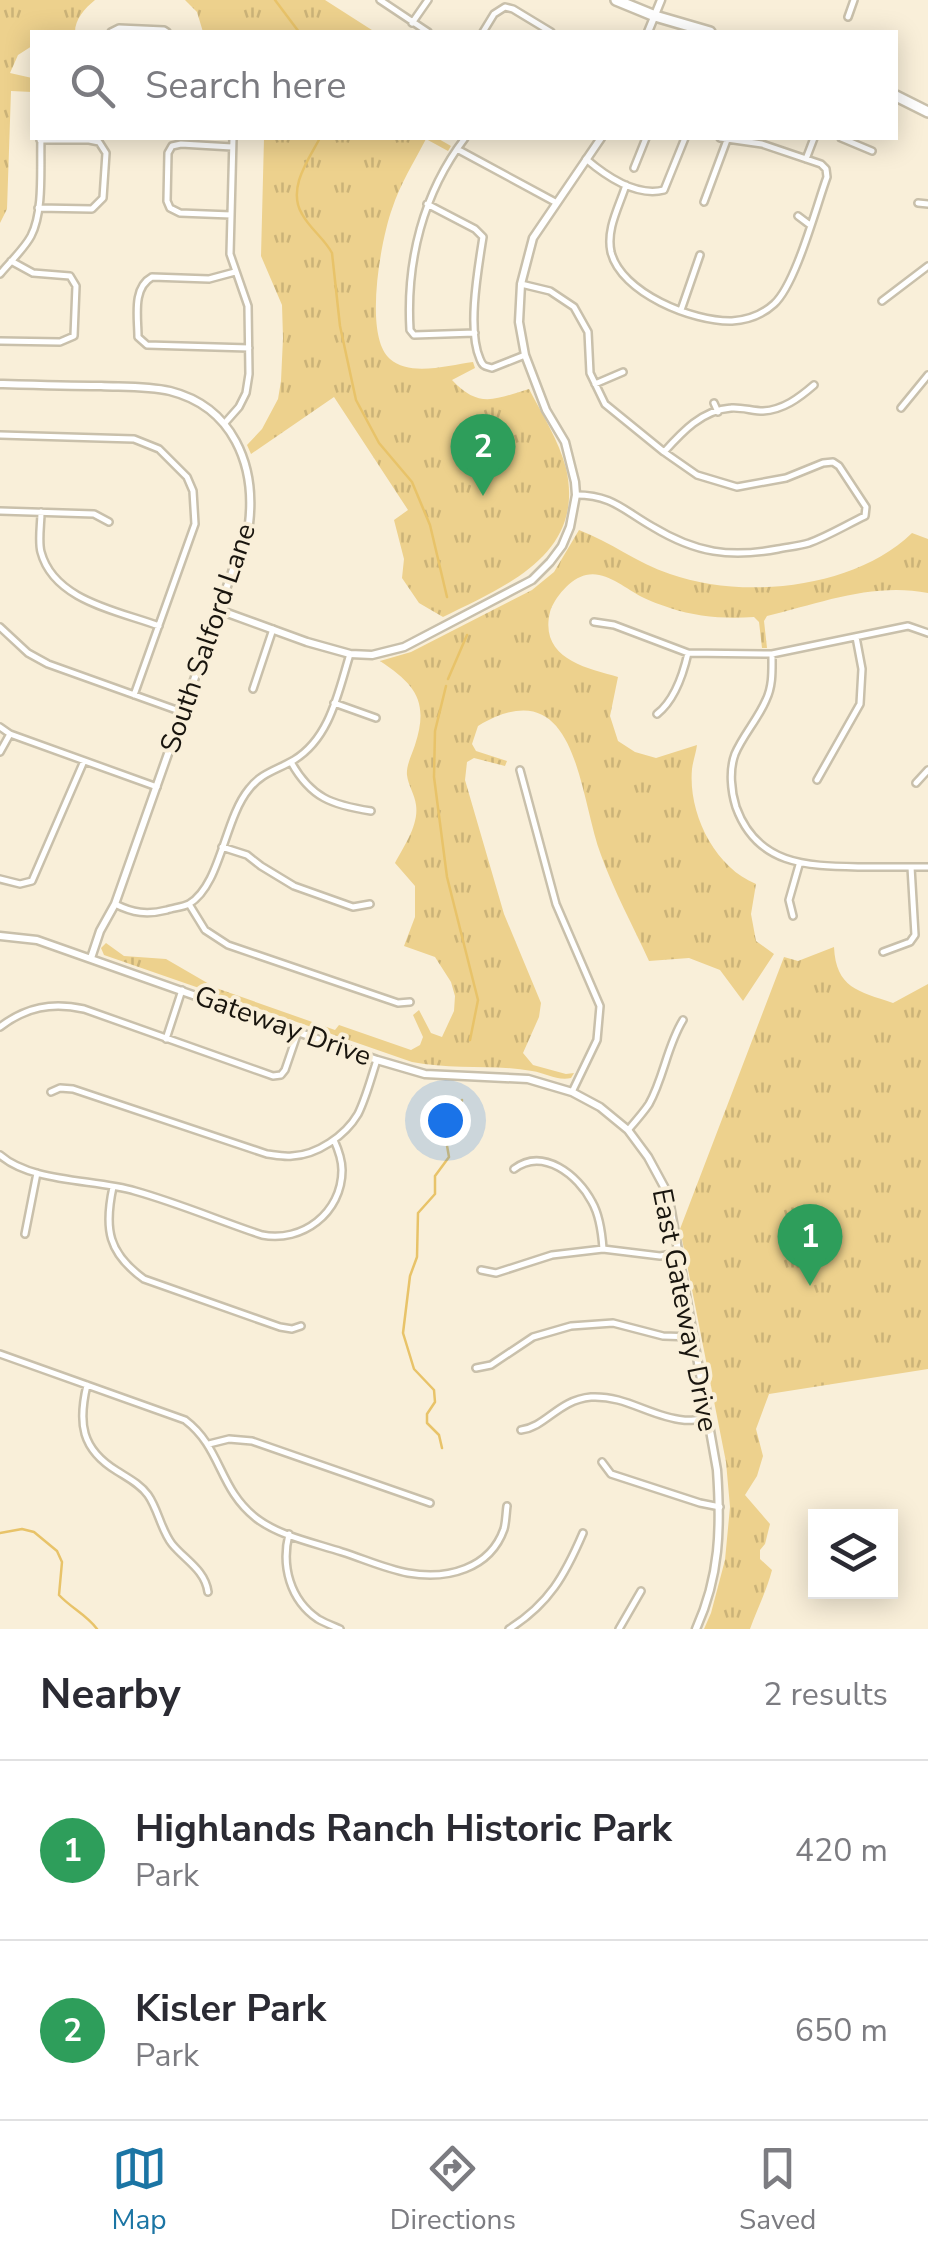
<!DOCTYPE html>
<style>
:root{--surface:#fff;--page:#f2f2f3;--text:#2b2b33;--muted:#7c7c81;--line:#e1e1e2;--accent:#1b75a4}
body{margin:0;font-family:"Nunito Sans",sans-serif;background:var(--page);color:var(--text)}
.controls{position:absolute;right:30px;bottom:30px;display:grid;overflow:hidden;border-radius:0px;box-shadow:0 5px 25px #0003}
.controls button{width:90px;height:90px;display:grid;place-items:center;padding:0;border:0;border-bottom:2px solid var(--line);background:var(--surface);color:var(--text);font:50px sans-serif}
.you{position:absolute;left:445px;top:1120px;width:35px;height:35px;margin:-25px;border:8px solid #fff;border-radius:50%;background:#1a73e8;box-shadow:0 0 0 15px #1a73e833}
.badge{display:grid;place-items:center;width:65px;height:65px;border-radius:50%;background:var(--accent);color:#fff;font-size:32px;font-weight:700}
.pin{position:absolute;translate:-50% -82px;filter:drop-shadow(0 2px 5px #0008)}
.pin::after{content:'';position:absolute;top:52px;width:35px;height:30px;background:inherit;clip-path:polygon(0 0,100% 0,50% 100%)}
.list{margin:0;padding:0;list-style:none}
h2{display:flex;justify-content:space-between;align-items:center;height:130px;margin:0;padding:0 40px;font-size:42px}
h2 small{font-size:32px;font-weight:400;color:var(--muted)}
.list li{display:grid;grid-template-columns:65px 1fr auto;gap:30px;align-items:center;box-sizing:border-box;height:180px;padding:0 40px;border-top:2px solid var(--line)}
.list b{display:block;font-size:38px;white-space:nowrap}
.list p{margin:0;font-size:32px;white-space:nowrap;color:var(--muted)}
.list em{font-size:32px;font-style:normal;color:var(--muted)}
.icon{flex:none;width:55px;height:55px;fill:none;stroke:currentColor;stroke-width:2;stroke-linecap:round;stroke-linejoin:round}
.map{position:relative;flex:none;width:928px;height:1629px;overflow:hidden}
.search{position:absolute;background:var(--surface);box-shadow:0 5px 25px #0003;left:30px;right:30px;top:30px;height:110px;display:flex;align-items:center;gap:25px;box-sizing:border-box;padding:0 35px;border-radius:0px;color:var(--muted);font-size:38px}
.sheet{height:490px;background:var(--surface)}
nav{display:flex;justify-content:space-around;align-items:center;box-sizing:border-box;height:140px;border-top:2px solid var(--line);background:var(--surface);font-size:28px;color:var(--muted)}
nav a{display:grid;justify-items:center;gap:5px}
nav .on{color:var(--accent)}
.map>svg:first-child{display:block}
.grass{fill:url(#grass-tufts)}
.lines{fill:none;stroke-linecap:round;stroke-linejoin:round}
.stream{stroke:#e8c369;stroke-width:2.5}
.minor-casing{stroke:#c9c0ab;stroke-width:10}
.tertiary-casing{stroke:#c9c0ab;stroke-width:11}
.primary-casing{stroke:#c9c0ab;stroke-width:14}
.minor{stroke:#fff;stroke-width:5}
.tertiary{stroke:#fff;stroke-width:6}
.primary{stroke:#fff;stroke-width:9}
.labels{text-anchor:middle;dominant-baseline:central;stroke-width:8;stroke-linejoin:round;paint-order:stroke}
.street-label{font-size:28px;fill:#19150e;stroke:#f9efd9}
</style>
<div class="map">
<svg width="928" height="1629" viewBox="0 0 928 1629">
<defs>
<pattern id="grass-tufts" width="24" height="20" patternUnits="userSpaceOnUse" patternTransform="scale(2.5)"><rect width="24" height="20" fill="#edd18d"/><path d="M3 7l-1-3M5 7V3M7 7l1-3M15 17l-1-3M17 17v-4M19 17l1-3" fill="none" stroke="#cbb378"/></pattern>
</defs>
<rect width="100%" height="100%" fill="#f9efd9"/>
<!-- grass -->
<path class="grass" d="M0,0h95c-10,8 -20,19 -20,32h-43v14l-14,9 -8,18 22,5v14l-21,-1 -4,118 -7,14z
M185,0h140l50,32h-172l-6,-20z
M264,138h173l14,8 -3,5 -22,-12c-12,23 -26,45 -34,70 -11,30 -29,127 -2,150 20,18 59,6 83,3l2,6 -23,12c27,29 43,19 77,9 13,25 30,52 37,79 20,87 -61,118 -123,149l-24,-14 -17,-25 2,-19 -10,-39 14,-10 -74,-113 -83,57 -4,-9 15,-16 16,-30 3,-18 2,-43 -1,-33 -21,-49z
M579,530c32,12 58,33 91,44 73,26 184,15 242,-41l16,6v54c-54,-11 -108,10 -161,23l-3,5 3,27h-5l-3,-26 -5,-5c-29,2 -57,0 -84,-9 -9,-3 -20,-7 -28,-11 -17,-9 -37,-27 -56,-22 -15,3 -32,23 -36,37 -11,46 35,56 68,65l-8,39 8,25 17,11 21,6 41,-13c-1,8 -4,16 -5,24 -4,44 22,98 64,115l-5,30 5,27 18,13 -31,47 -23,-31 -31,-12 -40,3c-16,-35 -35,-70 -48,-106 -23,-61 -23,-189 -123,-129l-6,18 4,7 31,10 -2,5 -31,-8 -7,4 -2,18 39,134 37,89 -2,14 -16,36 10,12 33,9 8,-1 -3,5c-14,3 -25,-5 -39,-7 -39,-7 -80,-1 -120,-9l-308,-107 -3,-7 5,-5 18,13 42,3 50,29 119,42 4,-5 72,25 9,-5 3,-8 -10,-22 6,-5 12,23 11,4 12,-26 1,-15 -4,-14 -16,-25 -31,-11 11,-29v-31l-20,-23c9,-17 24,-38 21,-58 -1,-10 -8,-20 -9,-30 -1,-9 5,-21 8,-30 14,-43 1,-60 -35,-84l31,-9 121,-62 22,-18z
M834,947c2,41 24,44 59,56l35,-19v385l-159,25 -13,35 7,27 -6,20 -12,19 25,29 -5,20 -5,6v9l12,11c-5,20 -15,39 -22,59h-46l7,-16 14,-53 5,-53 -4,-45 -46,-233 104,-272 14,4z"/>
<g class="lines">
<!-- stream -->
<path class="stream" d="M275,0l24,32
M320,138c-12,22 -33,51 -18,76 8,15 22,24 30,39l8,73 16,74 23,43 33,39 18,43 17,72
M448,679l19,-44
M446,686l-11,45 -1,46 13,100 31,123 -8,40
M442,1448l-3,-13 -12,-12v-9l8,-12 -1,-12 -20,-21 -11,-36 7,-57 7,-19 1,-44 17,-19v-18l14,-19 -3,-17 14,-26 2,-14
M0,1533l22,-4 12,3 23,19 5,11 -3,33c12,13 28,20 38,34"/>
<defs>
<path id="minor" d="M380,0l48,32
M848,17l6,-17
M412,23l16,-23
M111,32l8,-4 45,2 3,2
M483,32l11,-18 11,-7 8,2 38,23
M465,138c-42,55 -59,123 -55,192l4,5 61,-2
M841,138l31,13
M457,149l98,53
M586,159c21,18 50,38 78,31l21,-52
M806,159l8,-21
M634,168l12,-30
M626,185c-7,22 -20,44 -15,67 10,41 82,70 121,69 15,-1 30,-6 42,-17 22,-20 42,-97 53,-127l-1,-8 -5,-5 -59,-20 -42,-6
M704,202l23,-62
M918,203l10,1
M427,204l48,25 8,8c-5,32 -16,93 -3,122 3,8 5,7 12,9l33,-13
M38,208l54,1 11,-11 3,-45 -7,-11 -10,-2h-49
M231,215l-51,-2 -10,-5 -3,-7 1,-48 4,-7 9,-2 51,3
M798,216l12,9
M235,272l-26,7 -57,-2c-20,11 -14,40 -14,60l9,8 102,3
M0,274c10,-12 24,-25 31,-38 13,-25 9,-69 10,-97
M521,284l29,7 24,16 14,25 2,41 15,31 59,48 33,23 40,12 49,-9 37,-15 10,-1 6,4 27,41 -1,9c-19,9 -37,20 -56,27 -10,3 -21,4 -31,6 -48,9 -82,4 -125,-22 -30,-17 -41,-32 -77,-32
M882,301l46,-35
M681,310l19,-55
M0,341l60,1 14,-6 2,-50 -6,-10 -37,-3 -22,-12
M595,384l28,-12
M714,403l4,9
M901,408l27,-33
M224,424l15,-17 7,-14 3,-19 -1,-68 -18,-52 3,-116
M0,435l134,4 25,10 28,28 6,14 2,33 -61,171
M664,452c18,-20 38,-42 67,-44 10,-1 22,3 32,3 20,-1 36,-13 51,-26
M0,511l94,3 15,8
M41,512c0,12 -3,29 0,40 13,49 78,59 118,74
M594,622l20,3 74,28 84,1 136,-28 20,7
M0,627l28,26 20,11 134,48
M772,654c0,16 1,32 -6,46 -8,19 -23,35 -31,54 -6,16 -4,37 1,53 21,58 70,59 122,60 23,0 47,0 70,0
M253,689l20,-60
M334,703l42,15
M657,714c18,-14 26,-39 31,-61
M0,727l10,7 147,53
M0,752l10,-18
M291,762c20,36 41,43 80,49
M520,770l36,134 44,102 -3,34 -25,52
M817,780l43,-76 2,-35 -6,-32
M916,783l12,-13
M222,847l25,8 14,11 33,20 59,21 17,-3
M0,879l20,5 12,-3 52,-120
M115,904c18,9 32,11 52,6 6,-2 16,-3 22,-6 32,-19 35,-85 60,-115 12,-16 28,-19 45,-29 36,-22 44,-67 56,-106
M189,904l16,26 23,15 170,58 12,-1
M793,916l-4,-16 10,-35
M883,952l27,-10 5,-7 -4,-68
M0,1027c26,-20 52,-25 84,-18l189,67 8,-1 4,-5 13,-38
M166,1039l16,-49
M51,1092l9,-4 13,1 194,65c8,1 17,3 25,2 25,-1 53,-20 66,-42 8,-16 13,-36 19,-54
M628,1130c7,-8 15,-17 21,-26 15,-27 18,-58 34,-84
M0,1155c32,28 95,24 135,36 43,12 85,30 127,44 40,8 80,-22 80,-65 0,-10 -4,-21 -8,-30
M514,1169c29,-22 64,6 78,33 8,14 10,32 11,47
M113,1187c-9,42 -5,66 31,92l136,48 12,2 9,-3
M25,1234l12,-61
M481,1270l15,3 56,-18 51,-6 57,7 18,-3
M0,1354l185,66c37,28 33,68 71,98 23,18 59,25 86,34 22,7 44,17 66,21 39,7 82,-4 96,-44 2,-7 2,-16 3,-23
M476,1368l15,-3 42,-28 38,-11 42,-3 50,13 31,1
M87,1385c-9,38 -6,64 30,86 11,7 23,13 31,24 10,14 13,35 24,49 13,16 33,26 36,48
M521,1430c25,-3 37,-30 70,-33 34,-2 60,20 92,23 7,1 16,-1 24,-1
M209,1444l20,-5 23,2 178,62
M602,1462l9,12 89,29 20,4
M289,1534c-8,32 1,66 29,85 7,4 15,7 22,10
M509,1629c40,-25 56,-54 74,-96
M619,1629l22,-38"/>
<path id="tertiary" d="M648,32l13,-32
M0,384c34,1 67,2 101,2 23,1 47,0 69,5 63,16 86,74 79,133l-134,380 -15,27 -9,27
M219,610l88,32 43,12 22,1 32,-8 128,-67 18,-18 12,-16 8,-19 6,-32 -1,-13 -10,-40 -19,-32 -21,-55 -6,-33 2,-38 12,-46 68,-100
M0,936l37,4 340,120 48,14 103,5 44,13 28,15 28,23 20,27 20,37 49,276c4,58 3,106 -21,159"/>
<path id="primary" d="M616,0l39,16 55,16
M896,96l32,16"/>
</defs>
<!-- minor casing -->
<use href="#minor" class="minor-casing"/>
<!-- tertiary casing -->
<use href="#tertiary" class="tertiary-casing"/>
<!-- primary casing -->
<use href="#primary" class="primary-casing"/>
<!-- minor -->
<use href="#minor" class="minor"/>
<!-- tertiary -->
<use href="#tertiary" class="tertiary"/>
<!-- primary -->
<use href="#primary" class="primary"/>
</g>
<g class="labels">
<!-- street labels -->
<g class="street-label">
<text transform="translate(208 638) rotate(-71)">South Salford Lane</text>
<text transform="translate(283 1026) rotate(20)">Gateway Drive</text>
<text transform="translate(685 1310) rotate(79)">East Gateway Drive</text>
</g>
</g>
</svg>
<div class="controls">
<button><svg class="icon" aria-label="layers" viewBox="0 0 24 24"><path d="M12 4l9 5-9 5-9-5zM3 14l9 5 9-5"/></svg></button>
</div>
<div class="you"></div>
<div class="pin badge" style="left:810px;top:1286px;background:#2e9e5b">1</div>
<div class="pin badge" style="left:483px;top:496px;background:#2e9e5b">2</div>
<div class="search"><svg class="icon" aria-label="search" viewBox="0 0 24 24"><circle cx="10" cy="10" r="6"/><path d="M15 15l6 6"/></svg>Search here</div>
</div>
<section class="sheet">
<h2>Nearby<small>2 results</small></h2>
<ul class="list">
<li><span class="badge" style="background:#2e9e5b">1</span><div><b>Highlands Ranch Historic Park</b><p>Park</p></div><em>420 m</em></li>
<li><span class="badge" style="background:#2e9e5b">2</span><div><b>Kisler Park</b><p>Park</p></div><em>650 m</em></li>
</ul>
</section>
<nav>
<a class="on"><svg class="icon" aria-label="map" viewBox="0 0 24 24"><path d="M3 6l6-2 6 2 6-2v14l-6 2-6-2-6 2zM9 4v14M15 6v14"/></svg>Map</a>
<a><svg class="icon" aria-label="directions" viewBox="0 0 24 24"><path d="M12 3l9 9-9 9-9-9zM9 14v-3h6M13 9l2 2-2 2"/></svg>Directions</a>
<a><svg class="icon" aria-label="saved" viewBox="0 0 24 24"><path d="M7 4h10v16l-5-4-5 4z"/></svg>Saved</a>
</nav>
